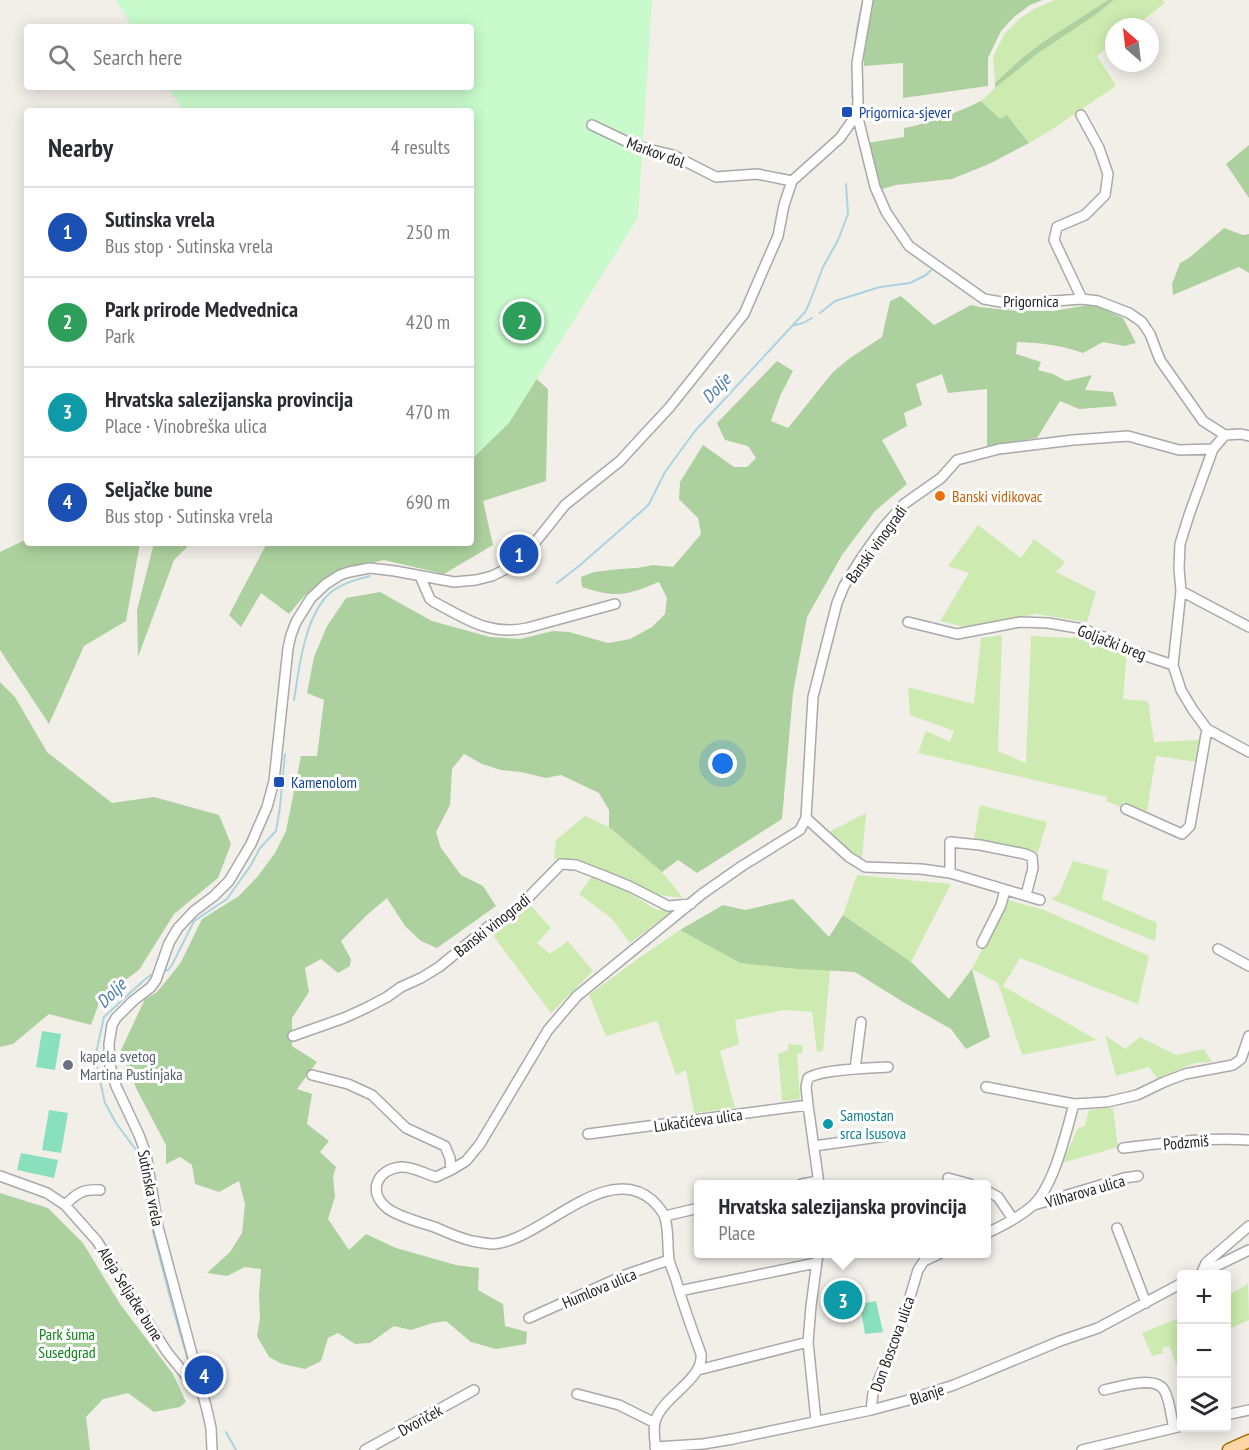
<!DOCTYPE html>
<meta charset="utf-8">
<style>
:root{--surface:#fff;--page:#f7f7f7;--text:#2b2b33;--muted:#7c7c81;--line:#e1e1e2;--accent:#0b8043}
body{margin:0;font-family:"PT Sans Narrow",sans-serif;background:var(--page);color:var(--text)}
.controls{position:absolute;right:18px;bottom:18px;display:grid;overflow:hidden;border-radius:6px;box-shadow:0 3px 15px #0003}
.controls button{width:54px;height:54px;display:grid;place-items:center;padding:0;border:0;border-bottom:2px solid var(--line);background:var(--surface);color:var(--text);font:30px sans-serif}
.compass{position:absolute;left:1105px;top:18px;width:54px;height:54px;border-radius:50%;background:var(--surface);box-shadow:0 3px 15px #0003;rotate:332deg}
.you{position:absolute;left:723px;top:764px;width:21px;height:21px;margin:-15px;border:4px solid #fff;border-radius:50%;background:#1a73e8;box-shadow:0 0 0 9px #1a73e833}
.badge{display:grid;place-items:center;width:39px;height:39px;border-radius:50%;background:var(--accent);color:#fff;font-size:20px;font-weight:700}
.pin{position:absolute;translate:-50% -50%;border:3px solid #fff;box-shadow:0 2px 6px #0006}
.popup{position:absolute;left:694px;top:1180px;width:297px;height:78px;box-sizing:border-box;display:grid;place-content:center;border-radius:6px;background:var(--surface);filter:drop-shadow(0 2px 4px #0005);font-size:20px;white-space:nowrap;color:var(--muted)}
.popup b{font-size:22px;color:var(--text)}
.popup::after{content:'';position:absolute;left:50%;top:100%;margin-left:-12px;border:12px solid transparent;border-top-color:var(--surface)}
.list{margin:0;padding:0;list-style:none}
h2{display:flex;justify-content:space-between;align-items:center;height:78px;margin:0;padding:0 24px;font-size:26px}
h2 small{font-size:20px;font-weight:400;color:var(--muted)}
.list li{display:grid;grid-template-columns:39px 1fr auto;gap:18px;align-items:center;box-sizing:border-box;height:90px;padding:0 24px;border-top:2px solid var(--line)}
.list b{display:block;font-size:22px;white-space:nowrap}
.list p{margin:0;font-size:20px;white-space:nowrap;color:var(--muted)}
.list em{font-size:20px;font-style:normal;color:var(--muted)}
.icon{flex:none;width:33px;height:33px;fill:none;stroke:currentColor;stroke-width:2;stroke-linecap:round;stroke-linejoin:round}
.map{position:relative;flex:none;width:1249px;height:1450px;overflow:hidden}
.search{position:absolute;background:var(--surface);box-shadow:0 3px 15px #0003;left:24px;top:24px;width:450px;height:66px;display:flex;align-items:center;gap:15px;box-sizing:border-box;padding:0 21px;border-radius:6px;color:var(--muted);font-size:22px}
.panel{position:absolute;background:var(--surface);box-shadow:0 3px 15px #0003;left:24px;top:108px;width:450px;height:438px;border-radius:6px}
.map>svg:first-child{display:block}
.grass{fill:#cdebb0}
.forest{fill:#add19e}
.park{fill:#c8facc}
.pitch{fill:#88e0be}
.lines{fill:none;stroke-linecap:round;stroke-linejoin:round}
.stream{stroke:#aad3df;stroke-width:2}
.minor-casing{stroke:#a9a9a9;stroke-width:12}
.major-casing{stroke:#a06b00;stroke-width:15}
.minor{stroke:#fff;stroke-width:9}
.major{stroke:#fcd6a4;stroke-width:12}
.transit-dot{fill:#1a4fb4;stroke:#fff;stroke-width:2}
.food-dot{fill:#e8710a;stroke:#fff;stroke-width:2}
.worship-dot{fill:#6b7280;stroke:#fff;stroke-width:2}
.culture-dot{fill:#0f9aa8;stroke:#fff;stroke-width:2}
.labels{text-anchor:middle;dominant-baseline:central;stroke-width:6;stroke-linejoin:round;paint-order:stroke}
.transit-label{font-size:16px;fill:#164399;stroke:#fff;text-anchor:start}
.street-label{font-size:16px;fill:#222;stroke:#fff}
.food-label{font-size:16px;fill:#c56008;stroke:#fff;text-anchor:start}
.worship-label{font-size:16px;fill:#5b616d;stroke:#fff;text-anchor:start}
.culture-label{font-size:16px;fill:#0d838f;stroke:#fff;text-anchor:start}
.park-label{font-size:16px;fill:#0c8416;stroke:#fff}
.water-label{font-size:18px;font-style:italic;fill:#4a7aab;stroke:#fff}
</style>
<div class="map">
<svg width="1249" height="1450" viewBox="0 0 1249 1450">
<rect width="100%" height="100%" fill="#f2efe9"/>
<!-- grass -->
<path class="grass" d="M1055,0h53l-65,42 -21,16 -27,25 -2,-26 12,-24 14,-14 15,-10z
M1114,0h48l3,3 -31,24h-20v15l-17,14 19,30 -68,46 -19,11 -22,-28 -7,5 -19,-19c18,-17 37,-34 57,-48 25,-18 52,-34 76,-53z
M978,525l43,33 13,-19 31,23 -9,10 40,20 -9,30 -51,-8 -71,13 -25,-6 29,-48 -21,-7z
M1090,634l37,18 -4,47 25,2 6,41 45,-2 -2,22 -41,-6 -9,55 -24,-9 -2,5 -15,-6 1,-4 -189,-44 8,-22 24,11 4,-11 -44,-16 -2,-28 66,17 7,-66 21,-3 -4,116 28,12 5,-127 41,2z
M980,805l67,17 -9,30 -64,-13z
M866,813l-4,46 -13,-8 -20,-19z
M585,816l24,11 53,45 21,26 -25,-3 -73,-31 -31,-6 2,-18z
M1073,861l35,9 -6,29 55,24 -2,18 -104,-42 8,-5z
M593,875l30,14 34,21 19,-2 -46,35 -18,-24 -33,-25z
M857,875l94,9 -40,78 -68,-47z
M1008,900l36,10 105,46 -11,48 -118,-46 -17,28 94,54 -75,15 -24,-72 -26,-14z
M528,902l23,26 -14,15 13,11 18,-13 25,30 -42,42 -62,-83z
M680,930l60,33 90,7 -7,81 -6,1 -5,-40 -28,-2 -49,10 4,24 -19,7 15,57 -41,5 -8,-43 -10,5 -19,-54 -51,15 -17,-41 47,-35z
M1105,1035l20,14 15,-12 36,18 28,-6 8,13 -17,1 -38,15 -8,-11 -33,9z
M788,1044l15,1 -1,8 -5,1 3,45 -18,2 -4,-47 10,-4z
M1113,1108l5,39 -56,16 16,-35 7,-2 4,-16z
M1248,1284l1,36 -22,10v-34z
M1181,1317v48l-4,1 -8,-20 -7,2 2,5 -12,3 -10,-23z"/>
<!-- forest -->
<path class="forest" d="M871,0h172l-13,5 -16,12 -13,14 -13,27v28l-85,12v-35l-39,3v-29z
M1108,0h6l-19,15 -57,38 -43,35v-5l27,-25 21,-16z
M981,101l19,18 7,-4 22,28 -40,21 -37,15 -56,6 -17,5 -12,-47 37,-6v-9c27,-5 52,-15 77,-27z
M1249,145v53l-23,-34z
M1224,228l19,7 6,-1v39l-10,-6 -66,28 -1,-11 8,-21 9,-5z
M901,296l33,29 37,-20 9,2 38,4h35l41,-7 29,14 13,25 -12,3 -21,-4 -20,11c-23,-8 -41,-10 -66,-11l-1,12 25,8 -3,8 15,4 13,7 26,-6 -7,15 28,2 4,14 -38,3 -19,-8 -23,37 -50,8v-57l-39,4 -6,-19 -26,10 6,21 -18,8 3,13 -25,14 25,44 -32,27 -33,44 -35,62 -14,76 -11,126 -85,54 -19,-13 -16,12 -53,-45v-17l-10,-17 -38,-18 -15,3 -25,-6 -20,-2 -19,-6 -18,-10 -12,15 -2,36 -14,27 5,16 20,27 22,11 13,20 -59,42 -16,-7 -16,-15 -18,-28 -19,16 -27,27 10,18 -1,7 -12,7 -17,-14 -16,9 4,24 -17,26v28l25,16 -20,27 15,5 -5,30 22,17 -9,11 16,15 -3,10 2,20 -7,22 21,31 17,-16 30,14 60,17 23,3 -1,22 25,14 2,22 22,6 -1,12 -30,5 -25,-7 -25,-21 -13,2 -22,7 -17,-4 -24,17 -15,1 -17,-11 -10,5 -7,23 -16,8 -23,-5 -13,-7 -12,-21 3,-18 -1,-23 2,-26 -16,-2 -18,9 -20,-3 23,-21 12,-19 3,-29 -6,-23 -20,11 -24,-8 -3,-19 -12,-8 -14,7v-19l-29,-55 -10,-23 -6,-17 24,-51 12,-7 14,-17 10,-13 21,-43 37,-23 19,-20 17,-23 11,-22 15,-75h16l7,-56 -17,-7 7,-36 13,-31 19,-28 34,-6 52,29 58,16 30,2 33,-8 16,1 39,11 22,-4 22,-12 13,-13 2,-16 -8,-16c-9,3 -18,8 -28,10 -16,5 -34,0 -49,-5l-1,-10 13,-5 25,-3 18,-1 16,-3 20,2 28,-33 -3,-16 -19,-19 1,-17 23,-37 31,22h13l9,-9 -8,-12 -23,-6 -8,-17 60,-62 16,10 -13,25 -9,25 17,7 45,-56 17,-14 32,-21 8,-36z
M471,321l77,68 -2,92 -63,20 10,44 -49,29 -60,-14 -39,9 -39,25 -17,20 -28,-21 -20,34 -12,-12 38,-72h204z
M27,539v4h113l-14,78 -42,25 -35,78 -49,-74v-98z
M154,543h37l-17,17 -36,97 -1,-47z
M0,682l15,15 32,55 65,51 42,-6 65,18 12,29 -13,34 -44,36 -35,56 -38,28 -10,27 -42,-11 -36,30 -13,3z
M793,899l36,38 14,-22 68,47 38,37 23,-30 18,68 -24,12 -15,-20 -48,-27 -48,-30 -56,-3 -59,-6 -60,-33 43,-25 22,5z
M0,1193l48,15 35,35 37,61 53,70 13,28 -6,5 -26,5 -26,-19 -25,6 -17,18 4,33h-90z"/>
<!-- park -->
<path class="park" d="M116,0h536l-14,218 -129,205 -38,37v-349h-288l-15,-24h303v-60h-339z"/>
<!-- pitch -->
<path class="pitch" d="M42,1031l19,3 -6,36 -19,-3z
M49,1110l19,3 -7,40 -19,-3z
M21,1153l37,7 -4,18 -37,-8z
M876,1301l7,31 -18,2 -5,-30z"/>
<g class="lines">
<!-- stream -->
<path class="stream" d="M855,47l2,-18 6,-29
M852,98l1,-24
M820,313l15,-12 45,-14 30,-4 16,-8 7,-7
M792,326l11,-3 9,-5
M557,583l22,-17 64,-56 6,-6 16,-32 30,-41 110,-119 4,-8 14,-37 15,-27 10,-26 -2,-30
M294,700c5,-31 10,-77 31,-102 11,-13 29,-18 45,-22
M161,972l7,-2 4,-5 22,-44 33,-22 24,-34 9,-17 16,-17 4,-24 5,-53
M156,974l-5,1 -8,6 -39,36 -9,41 10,45 11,20 23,31 12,70 21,81 17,59
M226,1432l10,18"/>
<defs>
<path id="minor" d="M868,0l-11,63 1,38 -1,13 18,73 11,25 23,34 75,53 29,5 69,-5 16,2 31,12 13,9 8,12 10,26 43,61 22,14 16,-1 8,2
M1081,115l18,33 9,26 -3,21 -20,20 -28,12 -3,13 28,59
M592,125l44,21 37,9 43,22 41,-3 35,7
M1225,435l-12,14 -24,66 -9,29 -1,24 2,23 -8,74 8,25 12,20 14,19 42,23
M420,576l10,23 4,3c32,17 55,34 93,26l88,-24
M1181,591l68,36
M908,622l49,12 63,-12 28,1 35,6 21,8 24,13 45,15
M1126,809l56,25 8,-8 17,-97
M806,818l43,39 16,10 56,2 29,4 90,27
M950,873v-31l30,3 45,9 7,3 1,11 -7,27
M982,943l19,-38 4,-15
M1218,949l31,17
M293,1036l51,-18 22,-10 21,-11 14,-10 20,-9 18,-11 50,-41 22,-12 8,-7 42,-43 15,1 26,10 29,12 37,19 23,-2
M855,1069l6,-47
M312,1075l36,9 24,11 34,33 39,18 5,12 1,12
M986,1087l88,17 33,-2 30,-7 27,-13 21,-8 48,-9 8,-6 8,-23
M588,1134l220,-29
M814,1146l72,-10
M1123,1148c42,-5 84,-11 126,-8
M0,1176l47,17 18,12 32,36 36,58 34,53 21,26 5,5 7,1
M948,1178l22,6
M802,1184l16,-3
M819,1184l-11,-79 -2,-18 2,-9c14,-9 62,-10 80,-11
M987,1191l11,6 15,22
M65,1205c12,-12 18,-16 35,-15
M1034,1205l90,-27 14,-2
M665,1216l34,-8
M1117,1228l29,75
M987,1233c15,-7 32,-16 44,-26 23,-19 35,-75 43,-103
M1202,1272l4,-9 43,-37
M1200,1274l49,-24
M679,1291l137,-28
M529,1318l96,-43 44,-15
M698,1370l110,-28
M1104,1390c14,-3 51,-15 60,0 6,9 7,28 10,38
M577,1394l42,11 36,18
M871,1410l2,-17 28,-66 17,-57 6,-9 15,-7
M1226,1415l23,-5
M816,1421l-8,-79 3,-36 7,-52
M655,1447l48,-3 30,-5 138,-29 34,-9 49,-16 106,-44 38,-13 84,-45
M212,1450l-1,-22 -4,-18 -49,-183 -12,-73 -7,-19 -23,-49 -6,-21 -1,-21 3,-19 4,-7 17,-17 18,-14 5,-7 13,-37 9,-15 16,-17 20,-15 15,-15 22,-37 16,-37 7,-26 14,-133 3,-13 5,-13 15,-24 15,-14 14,-9 9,-3 21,-4 25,3 59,11 22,-2 16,-4 16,-8 21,-18 36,-45 55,-44 22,-24 27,-29 75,-94 34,-78 6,-31 8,-24 48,-43 17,-24
M365,1450l109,-60
M656,1450c-1,-8 -3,-20 -1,-28 7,-26 49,-42 46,-68 -9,-25 -18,-49 -25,-74 -2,-7 -6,-14 -7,-21 -2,-14 0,-28 -4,-41 -1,-6 -9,-14 -13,-18 -46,-40 -111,40 -158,44 -7,0 -16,-2 -22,-3 -12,-3 -24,-8 -35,-13 -14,-5 -39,-11 -50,-20 -20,-16 -10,-39 14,-41 11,-1 24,7 35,10l15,-7 15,-9 14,-17 68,-114 29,-34 125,-102 40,-28 58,-36 6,-12 7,-121 24,-94 7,-17 18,-29 20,-28 22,-25 37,-26 16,-18 42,-11 74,-9 55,-4 51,14 34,-1
M1082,1450l100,-24"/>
<path id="major" d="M1229,1450l20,-9"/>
</defs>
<!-- minor casing -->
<use href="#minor" class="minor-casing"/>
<!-- major casing -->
<use href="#major" class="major-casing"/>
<!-- minor -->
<use href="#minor" class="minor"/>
<!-- major -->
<use href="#major" class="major"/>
</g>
<!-- markers -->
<g class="transit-dot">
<rect x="841" y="106" width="12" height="12" rx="3"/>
<rect x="273" y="776" width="12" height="12" rx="3"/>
</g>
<circle class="food-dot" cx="940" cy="496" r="6"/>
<circle class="worship-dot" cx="68" cy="1065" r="6"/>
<circle class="culture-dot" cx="828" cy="1124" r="6"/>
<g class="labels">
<!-- transit labels -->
<g class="transit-label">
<text x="859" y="112">Prigornica-sjever</text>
<text x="291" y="782">Kamenolom</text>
</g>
<!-- street labels -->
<g class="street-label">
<text transform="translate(656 152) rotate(20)">Markov dol</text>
<text x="1031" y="301">Prigornica</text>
<text transform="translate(876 544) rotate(-54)">Banski vinogradi</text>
<text transform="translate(1112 642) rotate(21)">Goljački breg</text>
<text transform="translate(492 925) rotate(-38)">Banski vinogradi</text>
<text transform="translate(698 1120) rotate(-8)">Lukačićeva ulica</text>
<text transform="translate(1186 1142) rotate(-5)">Podzmiš</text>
<text transform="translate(151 1188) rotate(79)">Sutinska vrela</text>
<text transform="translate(1085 1191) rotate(-16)">Vilharova ulica</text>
<text transform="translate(599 1288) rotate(-23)">Humlova ulica</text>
<text transform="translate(131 1294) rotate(58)">Aleja Seljačke bune</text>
<text transform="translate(892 1344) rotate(-70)">Don Boscova ulica</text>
<text transform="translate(927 1394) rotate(-19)">Blanje</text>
<text transform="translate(420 1420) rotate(-29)">Dvoriček</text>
</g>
<!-- food labels -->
<g class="food-label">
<text x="952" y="496">Banski vidikovac</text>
</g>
<!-- worship labels -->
<g class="worship-label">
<text x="80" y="1056">kapela svetog<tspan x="80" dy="18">Martina Pustinjaka</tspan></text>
</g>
<!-- culture labels -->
<g class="culture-label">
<text x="840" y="1115">Samostan<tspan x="840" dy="18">srca Isusova</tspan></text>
</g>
<!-- park labels -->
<g class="park-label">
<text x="67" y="1334">Park šuma<tspan x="67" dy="18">Susedgrad</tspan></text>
</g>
<!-- water labels -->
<g class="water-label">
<text transform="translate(716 388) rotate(-47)">Dolje</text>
<text transform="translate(111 993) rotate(-45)">Dolje</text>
</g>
</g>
</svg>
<div class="controls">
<button>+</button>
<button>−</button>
<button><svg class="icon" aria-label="layers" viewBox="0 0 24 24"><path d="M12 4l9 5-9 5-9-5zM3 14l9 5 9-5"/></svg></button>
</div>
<svg class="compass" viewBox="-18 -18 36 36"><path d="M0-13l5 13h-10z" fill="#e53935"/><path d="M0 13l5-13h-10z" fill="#7c7c81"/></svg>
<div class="you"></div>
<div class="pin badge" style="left:519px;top:554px;background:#1a4fb4">1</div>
<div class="pin badge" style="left:522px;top:321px;background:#2e9e5b">2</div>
<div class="pin badge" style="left:843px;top:1300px;background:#0f9aa8">3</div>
<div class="popup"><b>Hrvatska salezijanska provincija</b>Place</div>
<div class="pin badge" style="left:204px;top:1375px;background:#1a4fb4">4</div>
<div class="search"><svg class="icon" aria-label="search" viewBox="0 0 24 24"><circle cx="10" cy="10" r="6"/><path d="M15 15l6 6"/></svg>Search here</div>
<section class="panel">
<h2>Nearby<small>4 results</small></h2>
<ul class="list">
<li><span class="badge" style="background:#1a4fb4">1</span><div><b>Sutinska vrela</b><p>Bus stop · Sutinska vrela</p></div><em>250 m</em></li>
<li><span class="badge" style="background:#2e9e5b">2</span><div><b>Park prirode Medvednica</b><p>Park</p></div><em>420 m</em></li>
<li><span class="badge" style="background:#0f9aa8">3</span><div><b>Hrvatska salezijanska provincija</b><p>Place · Vinobreška ulica</p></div><em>470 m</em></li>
<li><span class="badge" style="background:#1a4fb4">4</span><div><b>Seljačke bune</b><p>Bus stop · Sutinska vrela</p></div><em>690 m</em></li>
</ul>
</section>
</div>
